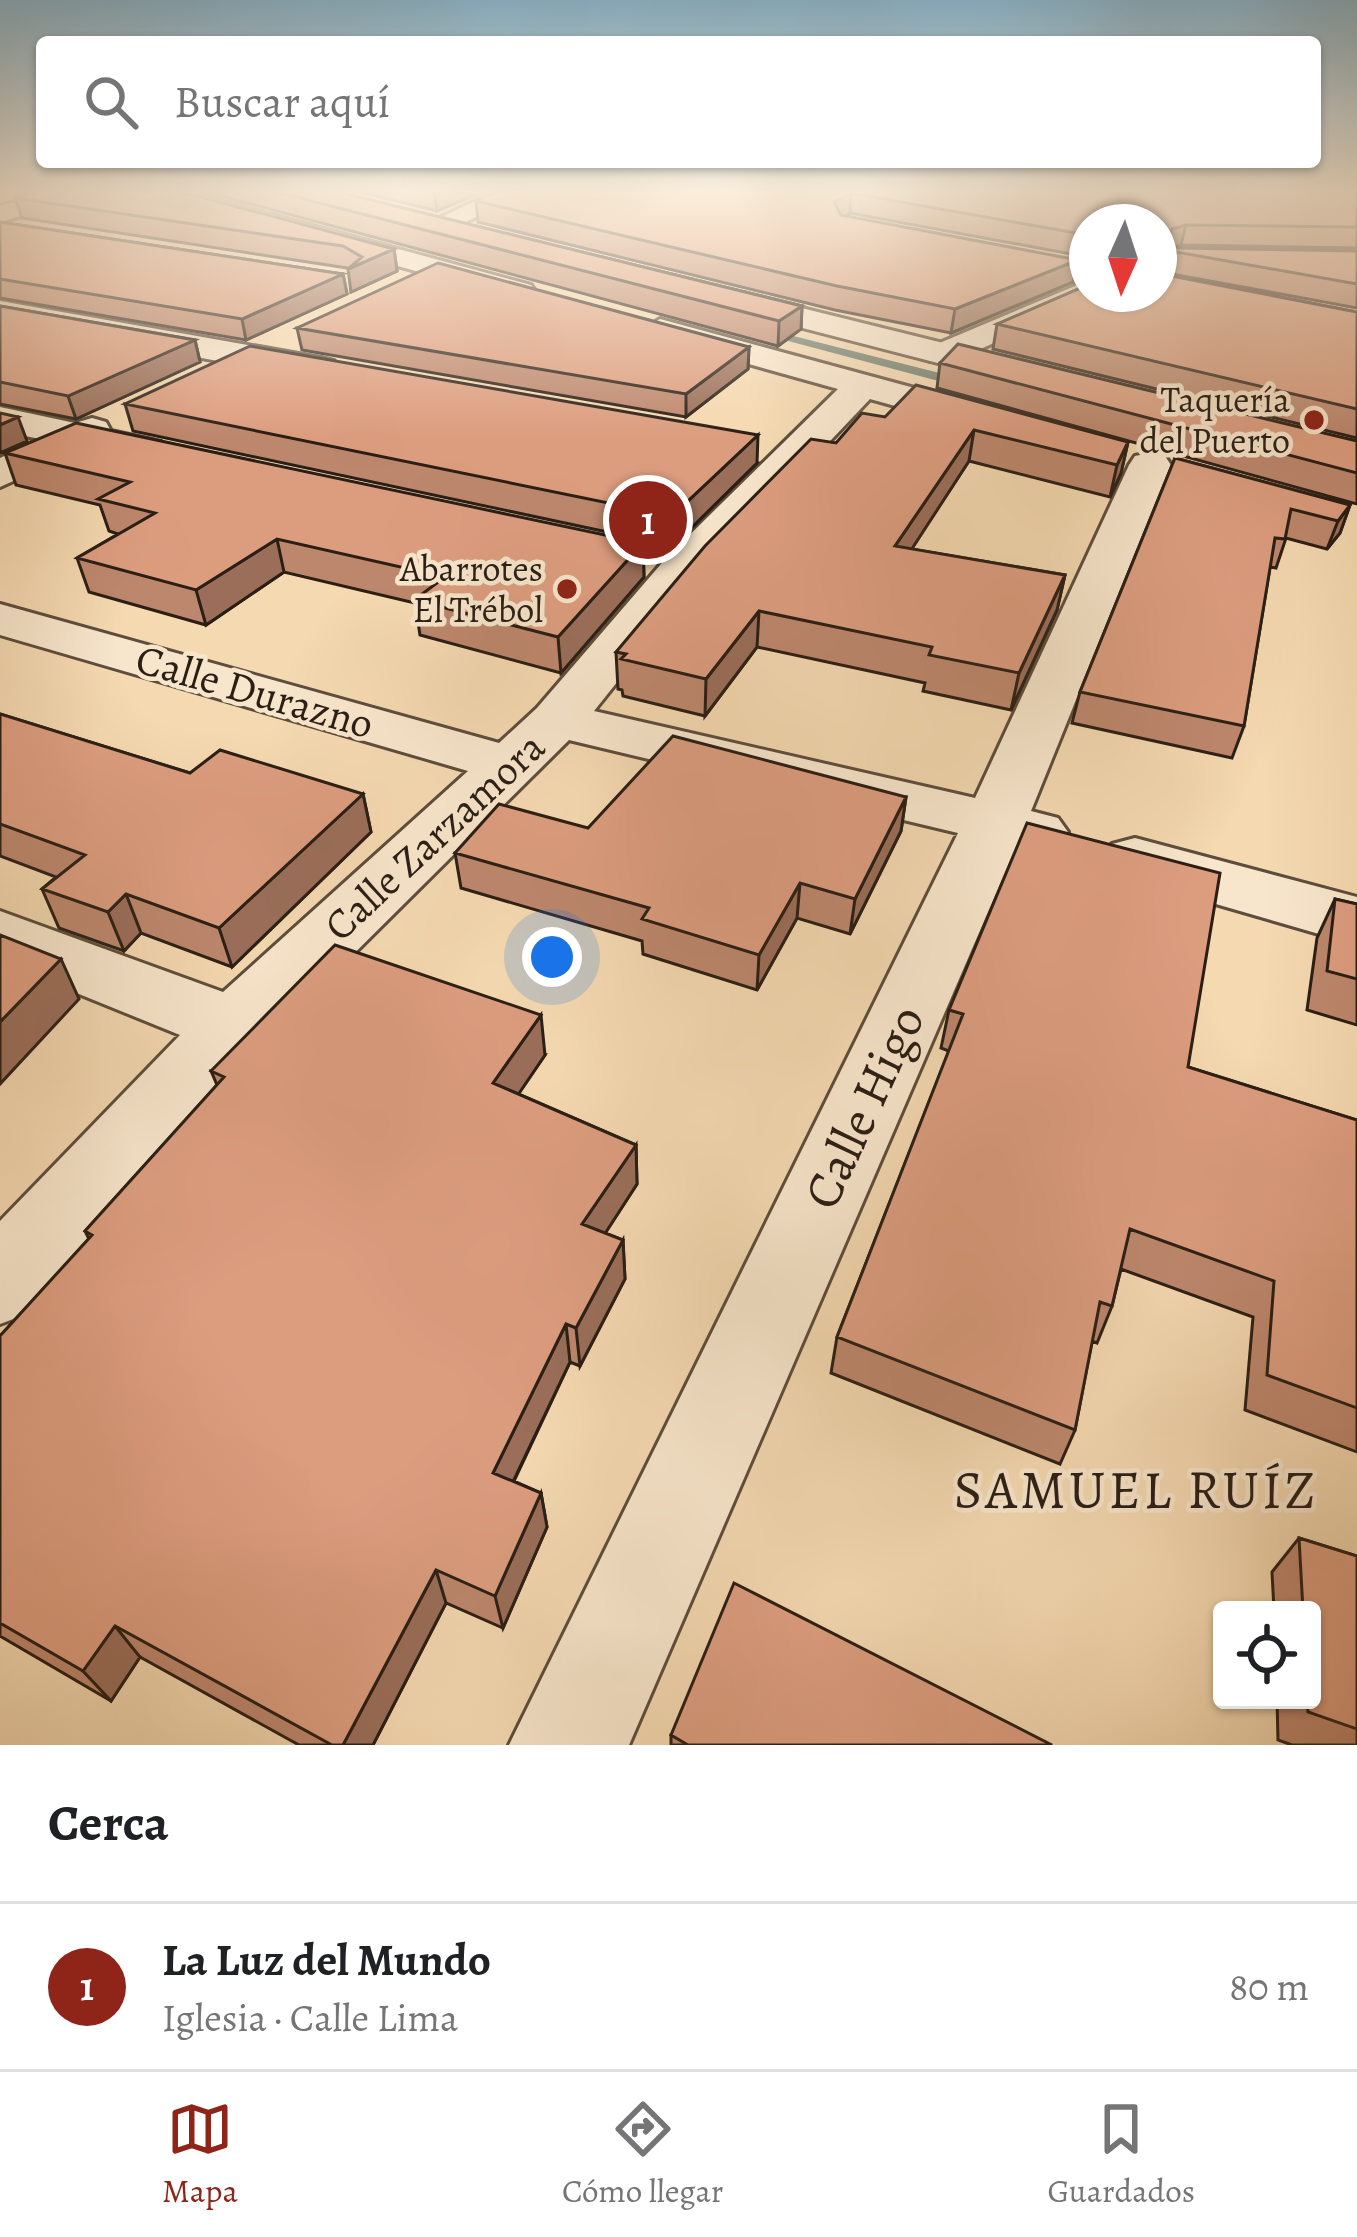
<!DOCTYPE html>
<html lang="es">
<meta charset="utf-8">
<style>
:root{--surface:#fff;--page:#f2f2f2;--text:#202124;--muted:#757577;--line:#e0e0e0;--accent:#8f2418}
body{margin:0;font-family:Alegreya,serif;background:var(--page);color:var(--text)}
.controls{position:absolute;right:36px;bottom:36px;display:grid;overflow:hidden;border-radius:12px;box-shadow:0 3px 9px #0004}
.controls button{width:108px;height:108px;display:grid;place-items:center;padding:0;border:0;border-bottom:3px solid var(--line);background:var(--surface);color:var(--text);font:60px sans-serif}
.compass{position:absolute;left:1069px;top:204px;width:108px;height:108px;border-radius:50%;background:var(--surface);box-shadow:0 3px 9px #0004;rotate:183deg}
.you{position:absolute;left:552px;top:957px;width:42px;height:42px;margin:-30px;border:9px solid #fff;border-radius:50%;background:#1a73e8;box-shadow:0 0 0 18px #1a73e833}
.badge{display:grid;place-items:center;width:78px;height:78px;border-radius:50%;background:var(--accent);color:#fff;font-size:39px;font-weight:700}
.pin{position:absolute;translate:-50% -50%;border:6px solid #fff;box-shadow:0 3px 12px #0006}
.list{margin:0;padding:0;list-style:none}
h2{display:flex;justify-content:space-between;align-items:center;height:156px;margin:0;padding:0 48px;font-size:51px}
h2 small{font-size:39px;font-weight:400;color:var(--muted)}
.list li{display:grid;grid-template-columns:78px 1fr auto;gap:36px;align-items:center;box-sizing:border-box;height:168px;padding:0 48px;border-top:3px solid var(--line)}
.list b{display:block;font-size:45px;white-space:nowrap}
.list p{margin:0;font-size:39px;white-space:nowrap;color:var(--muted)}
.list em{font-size:39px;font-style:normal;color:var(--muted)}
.icon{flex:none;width:66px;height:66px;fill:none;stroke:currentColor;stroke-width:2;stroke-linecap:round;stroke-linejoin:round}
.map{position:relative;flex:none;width:1357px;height:1745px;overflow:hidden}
.search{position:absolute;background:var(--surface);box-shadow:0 3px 9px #0004;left:36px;right:36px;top:36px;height:132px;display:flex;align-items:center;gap:30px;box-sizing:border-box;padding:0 42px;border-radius:12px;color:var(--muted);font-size:45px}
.sheet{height:324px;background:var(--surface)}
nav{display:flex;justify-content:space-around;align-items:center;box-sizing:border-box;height:168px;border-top:3px solid var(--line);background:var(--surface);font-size:33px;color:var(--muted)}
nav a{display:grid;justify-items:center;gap:6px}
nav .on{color:var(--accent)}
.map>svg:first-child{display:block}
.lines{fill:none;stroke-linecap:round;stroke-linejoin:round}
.stream{fill:#6e7c6e;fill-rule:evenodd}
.minor-casing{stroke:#5d4d3c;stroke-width:6}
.tertiary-casing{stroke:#5d4d3c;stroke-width:6}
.minor{fill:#f8e6cc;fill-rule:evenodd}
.tertiary{fill:#f8e6cc;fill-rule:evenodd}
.wall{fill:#bd876d;stroke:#2a1e15;stroke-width:3}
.shaded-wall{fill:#9a6e59;stroke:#2a1e15;stroke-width:3}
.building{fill:#dc9d7f;stroke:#2a1e15;stroke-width:3}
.poi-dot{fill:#8f2418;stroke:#f8e6cc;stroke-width:4.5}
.labels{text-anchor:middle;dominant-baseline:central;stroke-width:9;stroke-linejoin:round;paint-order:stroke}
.far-poi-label{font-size:36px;fill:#2a1e15;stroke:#f8e6cc;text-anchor:end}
.street-label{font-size:42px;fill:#2a1e15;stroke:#f8e6cc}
.near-street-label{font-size:51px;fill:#2a1e15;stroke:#f8e6cc}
.near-neighbourhood-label{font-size:54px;letter-spacing:3px;fill:#2a1e15;stroke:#f8e6cc}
</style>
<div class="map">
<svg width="1357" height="1745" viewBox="0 0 1357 1745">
<rect width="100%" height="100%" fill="#f5d9b1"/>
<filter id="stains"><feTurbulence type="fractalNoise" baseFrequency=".00167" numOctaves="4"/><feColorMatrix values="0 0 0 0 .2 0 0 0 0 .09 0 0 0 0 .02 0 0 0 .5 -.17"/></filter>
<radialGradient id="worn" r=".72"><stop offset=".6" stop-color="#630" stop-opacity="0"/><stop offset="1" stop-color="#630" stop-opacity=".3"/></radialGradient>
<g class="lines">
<!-- stream -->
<path class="stream" d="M758,327l213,54 2,3 -12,3 -203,-54z"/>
<defs>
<path id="minor" d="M56,190h40l-3,5 -93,27v-16z
M140,190h41l350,95 4,6 -15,9 -11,-3 -366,-102z
M1087,281v13l11,2 -144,65h-24l-5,-7 5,-7z
M0,301l321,57 13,3 5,8 -5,8 -13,3 -321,-59z
M660,319l343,93 5,8 -5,8 -14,4 -119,-33 -169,178 -107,134 381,87 154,-333 6,-9 15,-3 15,3 6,9 -140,346 27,7 10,14 -10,14 -22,6 -20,-5 -387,898h-120l449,-912 -389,-93 -308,306 -229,266 -32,12v-103l180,-186 -180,-73v-51l223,81 245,-221 -468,-136v-31l499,139 38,-35 130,-151 171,-168 -190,-53 -4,-7z
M0,407l75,16 17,-5 14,4 5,9 50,11 6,9 -6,9 -14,3 -63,-14 -84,38v-29l40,-19 -40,-8z
M1135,838l222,59v48l-245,-71 -10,-15 10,-15z"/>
<path id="tertiary" d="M498,190h34l-83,40h-18l-4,-6z
M713,286l331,82 5,8 -5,8 -13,3 -329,-85 -4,-7 4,-7z"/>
</defs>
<!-- minor casing -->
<use href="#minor" class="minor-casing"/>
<!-- tertiary casing -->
<use href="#tertiary" class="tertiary-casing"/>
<!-- minor -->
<use href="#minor" class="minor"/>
<!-- tertiary -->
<use href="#tertiary" class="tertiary"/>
</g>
<!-- wall -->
<path class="wall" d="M199,190h131l472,116 -1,23 -23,17z
M352,190h134l-49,21z
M500,190h857v58l-176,-3 -5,2 181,4v57l-196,-36v2l196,38v126l-364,-89 4,-25 162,-30 -72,-72v35l-237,-44 -5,3 228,66 -122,51 -116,-23 -357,-88 -2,-21z
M15,198l379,51 3,22 -46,21 -2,-23 -2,-1 -325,-50z
M0,222l343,52 4,20 -101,46 -246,-42z
M0,306l195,34 5,22 -124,57 -76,-15z
M297,328l452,19 -1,22 -62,48 -384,-67z
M940,363l417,78v63l-420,-116z
M125,404l632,59 -84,83 -540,-115z
M885,417l243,25 -7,31 -11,24 -141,-36 -58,88 154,26 -8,35 -46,100 -88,-19 2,-8 -168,-36 -52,69 -82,-20 -1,-6 -4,-1 -2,-37 220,-209z
M5,453l638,90 1,34 -83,96 -141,-38 -5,-32 -131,-31 -78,53 -117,-33 -12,-34 41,-24 -9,-3 -9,-26 -84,-20z
M1175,458l175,47 -10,28 -13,16 -41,-11 -10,30 -6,-1 -26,159 -12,32 -160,-35 8,-31z
M0,714l190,59 173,21 8,38 -139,135 -91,-34 -17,18 -65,-23 -17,-39 14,-12 -56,-21z
M906,797l-5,34 -51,103 -53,-16 -40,72 -114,-36 -1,-13 -181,-53 -6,-35 133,-25z
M1335,899l22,5v121l-50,-15 10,-72z
M949,1010l239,57 169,53v332l-112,-42 8,-93 -132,-48 -9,37 -15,37 -5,-2 -17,89 -15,34 -229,-91 6,-36 112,-286 -8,-3z
M545,1055l-27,39 118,51 1,39 -32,49 18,7 2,39 -45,87 -10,-4 -56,119 27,12 6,34 -44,101 -57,-25 -73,142h-74l-159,-88 -29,44 -111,-65v-300l89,-97 -4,-8 132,-146 -6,-14z
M1299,1538l58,18v189h-65l-14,-5 -1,-40h35v-90h-38l-2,-38z
M671,1735l381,10h-381z"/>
<!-- shaded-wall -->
<path class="shaded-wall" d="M438,190h48l-49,21 -3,-19z
M851,193l-1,20 -18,10 2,-21z
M1186,225l-5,20 -15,5 6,-21z
M394,249l3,22 -46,21 -3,-23z
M1078,260l-5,22 -122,51 4,-24z
M343,274l4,20 -101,46 -4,-21z
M802,306l-1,23 -23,17 1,-25z
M195,340l5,22 -124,57 -8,-23z
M749,347l-1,22 -62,48v-23z
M18,417l9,24 -27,12v-28z
M974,430l-5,31 -78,120 4,-35z
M758,435l-1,28 -84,83 -1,-30z
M1128,442l-7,31 -11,24 7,-32z
M1350,505l-10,28 -13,16 11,-28z
M277,539l7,33 -78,53 -10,-35z
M643,543l1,34 -83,96 -3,-36z
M1065,575l-8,35 -46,100 8,-37z
M759,611l-2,36 -52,69 1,-37z
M363,794l8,38 -139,135 -13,-39z
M906,797l-5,34 -51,103 5,-35z
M800,883l-3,35 -40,72 2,-35z
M126,894l15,39 -17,18 -16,-39z
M61,959l18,40 -79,85v-62z
M541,1015l4,40 -46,68 -6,-40z
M636,1145l1,39 -51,79 -4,-39z
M623,1240l2,39 -45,87 -4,-38z
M566,1324l4,38 -69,145 -8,-34z
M541,1493l6,34 -44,101 -8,-32z
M436,1570l10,33 -73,142h-30z
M115,1626l25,31 -29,44 -28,-30z"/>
<!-- building -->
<path class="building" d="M44,190h131l219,59 -46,20 14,-12 -19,-11 -328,-48z
M269,190h61l472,116 -23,15z
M500,190h857v37l-171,-2 -14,4 -4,11 8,8 181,3v33l-192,-34 -5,4 1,20 196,38v97l-360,-85 90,-39v9h72v-72h-72v13l-236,-42 -17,9 7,13 237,45 -123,49 -118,-23 -361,-85z
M0,222l343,52 -101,45 -242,-40z
M438,263l311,84 -63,47 -389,-66z
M0,306l195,34 -127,56 -68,-14z
M958,344l399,97v32l-417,-110z
M250,346l508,89 -86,81 -547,-112z
M916,385l212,57 -11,23 -143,-35 -79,116 170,29 -46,98 -90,-18 3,-8 -173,-36 -53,68 -85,-20 5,-5 -10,-2 89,-106 106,-107 25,4 26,-30 23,4z
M0,413l18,4 -18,8z
M76,423l567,120 -85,94 -144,-37 31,-23 -168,-38 -81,51 -119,-32 78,-45 -57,-14 32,-17 -125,-29z
M1175,458l175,47 -12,16 -47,-12 -6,30 -10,-1 -31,188 -164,-34z
M0,714l190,59 30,-23 143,44 -144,134 -93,-34 -18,18 -66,-23 43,-34 -85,-31z
M673,736l233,61 -51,102 -55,-16 -41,72 -117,-36 7,-11 -194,-55 44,-49 89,24z
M1027,823l193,50 -32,194 169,53v288l-90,-33 7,-94 -144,-52 -18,77 -12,-4 -25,128 -238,-93 126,-323 -14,-4z
M1335,899l22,5v75l-30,-8z
M0,935l61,24 -61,63z
M335,945l206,70 -48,68 143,62 -54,79 41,16 -47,88 -10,-4 -73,149 48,20 -46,103 -59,-26 -93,175h-11l-217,-119 -32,45 -83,-48v-287l92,-101 -7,-4 139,-154 -13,-6z
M1299,1538l58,18v173l-49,-17 -1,-12h5v-90h-9z
M734,1583l318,162h-364l-17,-10z"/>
<!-- sky -->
<linearGradient id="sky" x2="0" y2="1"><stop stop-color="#89b6cf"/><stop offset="0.44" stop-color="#faeedc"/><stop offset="1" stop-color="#faeedc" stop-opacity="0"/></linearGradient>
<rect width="1357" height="435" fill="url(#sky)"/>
<!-- markers -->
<g class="poi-dot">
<circle cx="1314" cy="420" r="12"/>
<circle cx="567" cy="589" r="12"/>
</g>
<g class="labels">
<!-- far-poi labels -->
<g class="far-poi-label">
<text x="1290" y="399">Taquería<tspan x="1290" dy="41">del Puerto</tspan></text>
<text x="543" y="568">Abarrotes<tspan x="543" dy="41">El Trébol</tspan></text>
</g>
<!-- street labels -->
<g class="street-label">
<text transform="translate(255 691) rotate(16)">Calle Durazno</text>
<text transform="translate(434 836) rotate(-43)">Calle Zarzamora</text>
</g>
<!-- near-street labels -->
<g class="near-street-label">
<text transform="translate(864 1107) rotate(-65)">Calle Higo</text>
</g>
<!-- near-neighbourhood labels -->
<g class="near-neighbourhood-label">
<text x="1136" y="1490">SAMUEL RUÍZ</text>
</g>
</g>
<rect width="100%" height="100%" filter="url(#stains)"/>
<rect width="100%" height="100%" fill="url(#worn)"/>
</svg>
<div class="controls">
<button><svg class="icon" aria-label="locate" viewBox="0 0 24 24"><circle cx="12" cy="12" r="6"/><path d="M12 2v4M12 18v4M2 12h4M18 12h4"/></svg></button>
</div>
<svg class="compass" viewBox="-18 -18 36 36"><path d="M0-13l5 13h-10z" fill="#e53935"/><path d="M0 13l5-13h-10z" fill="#757577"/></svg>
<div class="you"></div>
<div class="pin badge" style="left:648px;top:520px">1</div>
<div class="search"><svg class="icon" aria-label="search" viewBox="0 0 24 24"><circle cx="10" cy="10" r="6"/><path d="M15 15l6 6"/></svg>Buscar aquí</div>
</div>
<section class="sheet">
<h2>Cerca<small></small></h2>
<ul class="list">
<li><span class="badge">1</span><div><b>La Luz del Mundo</b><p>Iglesia · Calle Lima</p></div><em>80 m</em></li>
</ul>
</section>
<nav>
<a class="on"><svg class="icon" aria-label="map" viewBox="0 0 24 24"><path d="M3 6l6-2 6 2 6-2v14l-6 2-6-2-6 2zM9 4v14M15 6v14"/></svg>Mapa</a>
<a><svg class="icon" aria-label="directions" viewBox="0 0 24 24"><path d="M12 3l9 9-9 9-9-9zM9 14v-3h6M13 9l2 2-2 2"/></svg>Cómo llegar</a>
<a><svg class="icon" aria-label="saved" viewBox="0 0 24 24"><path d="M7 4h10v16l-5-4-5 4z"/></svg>Guardados</a>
</nav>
